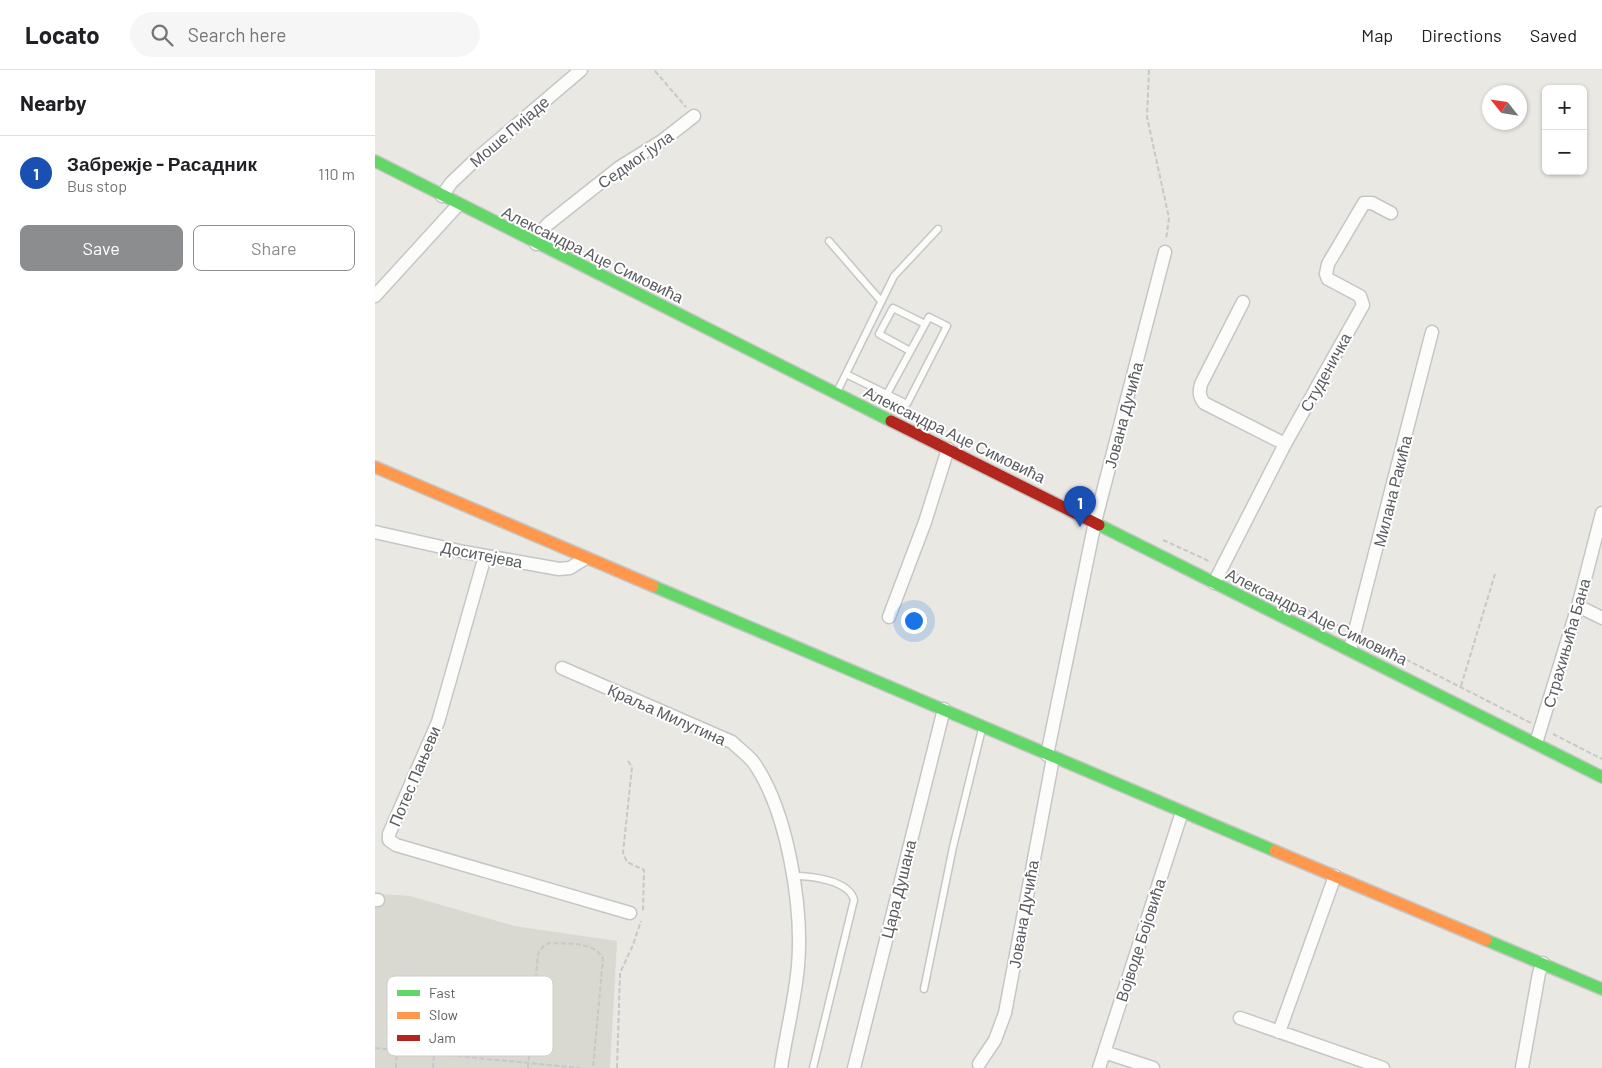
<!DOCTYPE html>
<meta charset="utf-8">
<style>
:root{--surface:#fff;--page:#f6f6f6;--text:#202124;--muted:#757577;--line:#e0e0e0;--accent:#8c8d8e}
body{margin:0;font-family:Barlow,sans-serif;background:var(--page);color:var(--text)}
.controls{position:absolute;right:15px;top:15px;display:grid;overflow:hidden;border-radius:8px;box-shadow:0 1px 4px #0004}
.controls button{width:45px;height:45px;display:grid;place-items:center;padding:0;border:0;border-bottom:1px solid var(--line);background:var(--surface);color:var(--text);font:25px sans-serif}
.compass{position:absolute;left:1107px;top:15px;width:45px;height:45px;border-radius:50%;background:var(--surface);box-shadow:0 1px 4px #0004;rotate:300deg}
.you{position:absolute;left:538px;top:550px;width:18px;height:18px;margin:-12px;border:4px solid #fff;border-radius:50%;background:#1a73e8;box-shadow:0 0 0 8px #1a73e833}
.badge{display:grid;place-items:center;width:32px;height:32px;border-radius:50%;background:var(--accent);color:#fff;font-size:16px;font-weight:700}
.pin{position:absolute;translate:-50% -41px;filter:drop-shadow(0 1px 2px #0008)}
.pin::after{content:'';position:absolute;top:26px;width:18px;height:15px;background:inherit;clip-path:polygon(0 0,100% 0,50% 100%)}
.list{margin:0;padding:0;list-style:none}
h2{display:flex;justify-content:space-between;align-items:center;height:65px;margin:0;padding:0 20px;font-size:21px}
h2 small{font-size:16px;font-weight:400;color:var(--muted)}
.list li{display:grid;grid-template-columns:32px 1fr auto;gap:15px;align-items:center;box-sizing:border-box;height:75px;padding:0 20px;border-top:1px solid var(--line)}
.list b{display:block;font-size:19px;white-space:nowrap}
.list p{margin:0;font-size:16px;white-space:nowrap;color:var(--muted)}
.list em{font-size:16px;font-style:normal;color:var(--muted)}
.actions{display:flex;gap:10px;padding:15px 20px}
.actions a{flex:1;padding:11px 0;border:1px solid var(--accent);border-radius:8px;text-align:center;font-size:18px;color:var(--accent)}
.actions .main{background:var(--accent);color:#fff}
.icon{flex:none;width:28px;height:28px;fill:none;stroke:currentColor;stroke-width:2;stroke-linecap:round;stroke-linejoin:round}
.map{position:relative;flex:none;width:1227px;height:998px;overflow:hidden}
header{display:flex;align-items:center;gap:30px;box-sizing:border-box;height:70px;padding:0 25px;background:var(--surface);border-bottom:1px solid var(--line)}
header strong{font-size:24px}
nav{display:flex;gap:28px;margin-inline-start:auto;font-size:18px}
.search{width:350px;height:45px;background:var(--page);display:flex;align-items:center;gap:12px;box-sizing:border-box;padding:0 18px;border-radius:28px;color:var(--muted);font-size:19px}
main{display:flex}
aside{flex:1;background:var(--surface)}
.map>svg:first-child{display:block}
.education{fill:#d9d8d1}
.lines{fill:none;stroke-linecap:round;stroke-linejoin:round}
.lane-casing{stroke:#c6c6c6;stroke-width:9}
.street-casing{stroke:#c6c6c6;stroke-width:15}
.fast-casing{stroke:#c5c5c3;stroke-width:14}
.slow-casing{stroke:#c5c5c3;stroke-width:14}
.jam-casing{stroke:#c5c5c3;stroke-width:14}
.path{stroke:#c5c9c7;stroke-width:2;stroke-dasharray:5 2.5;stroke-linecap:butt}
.lane{stroke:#fcfcfb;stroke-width:6}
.street{stroke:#fcfcfb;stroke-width:12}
.fast{stroke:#63d668;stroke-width:11}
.slow{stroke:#ff974d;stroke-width:11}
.jam{stroke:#b3261e;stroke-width:11}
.labels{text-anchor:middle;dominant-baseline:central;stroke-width:4;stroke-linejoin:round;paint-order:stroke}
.street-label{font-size:16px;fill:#5a5c61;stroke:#fff}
.key{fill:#fff;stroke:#ceced0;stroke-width:1}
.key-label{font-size:14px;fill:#5a5c61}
</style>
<header>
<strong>Locato</strong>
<div class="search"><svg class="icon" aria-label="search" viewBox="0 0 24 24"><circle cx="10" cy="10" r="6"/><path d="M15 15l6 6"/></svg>Search here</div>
<nav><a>Map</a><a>Directions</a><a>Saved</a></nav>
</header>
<main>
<aside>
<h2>Nearby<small></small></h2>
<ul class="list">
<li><span class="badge" style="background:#1a4fb4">1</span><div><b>Забрежје - Расадник</b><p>Bus stop</p></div><em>110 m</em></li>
</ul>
<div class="actions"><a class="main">Save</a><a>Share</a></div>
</aside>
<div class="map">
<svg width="1227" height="998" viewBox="0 0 1227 998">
<rect width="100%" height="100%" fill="#e9e8e3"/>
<!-- education -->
<path class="education" d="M3,824l32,2 104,30 103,15 -7,127h-235v-161h2z"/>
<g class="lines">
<defs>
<path id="lane" d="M454,171l52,60
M535,281l-31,-17 14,-26 32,16
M471,304l61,30 40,-78 -18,-9 -42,77
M462,322l57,-116 44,-47
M419,806c17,0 55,4 60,24l-41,168
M549,919l29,-142 29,-118"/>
<path id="street" d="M67,126l9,-13 22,-21 108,-92
M161,174l5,-12 7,-8 72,-57 42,-26 32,-25
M0,226l83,-91
M868,232l-42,82c-2,8 -2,12 3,19l81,41
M0,462l89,20 95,17 11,-1 16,-10
M110,486l-47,166 -49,112v6l7,5 234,68
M839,513l71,-139 78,-139 -3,-9 -32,-17 -2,-5 2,-10 36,-61h8l19,10
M1203,536l24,12
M514,547l36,-95 23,-73
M975,580l82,-318
M187,598l170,74c7,7 17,14 22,21 34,49 49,145 44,203 -3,34 -12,68 -17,102
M1161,673l42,-137 24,-93
M672,685l48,-233 70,-270
M0,830h3
M865,948l143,50
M904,962l56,-156
M729,982l49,16
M604,994l16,-24 10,-27 48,-255
M479,998l90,-359
M724,998l83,-256
M1147,998l17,-95 4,-10"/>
<path id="fast" d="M0,91l516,260
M724,455l503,252
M278,516l622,265
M1111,870l116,49"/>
<path id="slow" d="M0,397l278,119
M900,781l211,89"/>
<path id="jam" d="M516,351l208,104"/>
</defs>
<!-- lane casing -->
<use href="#lane" class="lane-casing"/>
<!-- street casing -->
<use href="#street" class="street-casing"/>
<!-- fast casing -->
<use href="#fast" class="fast-casing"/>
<!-- slow casing -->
<use href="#slow" class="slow-casing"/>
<!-- jam casing -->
<use href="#jam" class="jam-casing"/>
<!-- path -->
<path class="path" d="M774,0l-2,47 22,101 -3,22
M280,1l31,36
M788,470l48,22
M859,503l109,55
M991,569l165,84
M1086,616l34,-112
M1178,664l49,25
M253,691l4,6 -9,86 4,9 17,8 -1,41
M0,978l205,20
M21,998l1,-18
M58,998l1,-14
M153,998l10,-114 6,-9 6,-2c19,1 42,-2 53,15l-10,110
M242,998l3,-95 13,-28 8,-24"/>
<!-- lane -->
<use href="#lane" class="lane"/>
<!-- street -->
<use href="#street" class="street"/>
<!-- fast -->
<use href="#fast" class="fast"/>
<!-- slow -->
<use href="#slow" class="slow"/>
<!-- jam -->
<use href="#jam" class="jam"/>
</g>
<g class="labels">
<!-- street labels -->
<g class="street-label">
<text transform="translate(134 61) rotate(-41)">Моше Пијаде</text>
<text transform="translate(260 89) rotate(-35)">Седмог јула</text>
<text transform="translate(218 184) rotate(26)">Александра Аце Симовића</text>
<text transform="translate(950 302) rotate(-61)">Студеничка</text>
<text transform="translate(748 345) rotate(-75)">Јована Дучића</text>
<text transform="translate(580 364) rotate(26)">Александра Аце Симовића</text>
<text transform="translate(1017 421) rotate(-76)">Милана Ракића</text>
<text transform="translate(107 484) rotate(11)">Доситејева</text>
<text transform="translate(942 546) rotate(26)">Александра Аце Симовића</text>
<text transform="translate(1191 573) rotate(-74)">Страхињића Бана</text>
<text transform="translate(292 644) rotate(24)">Краља Милутина</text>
<text transform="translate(39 706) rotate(-67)">Потес Пањеви</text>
<text transform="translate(523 819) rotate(-76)">Цара Душана</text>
<text transform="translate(648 844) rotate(-80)">Јована Дучића</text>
<text transform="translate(765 870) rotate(-72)">Војводе Бојовића</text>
</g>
</g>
<!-- legend -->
<rect x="12" y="906" width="166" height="80" rx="8" class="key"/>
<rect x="22" y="920" width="23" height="6" fill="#63d668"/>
<rect x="22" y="942" width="23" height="7" fill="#ff974d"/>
<rect x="22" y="965" width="23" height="6" fill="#b3261e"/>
<g class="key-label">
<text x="54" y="928">Fast</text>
<text x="54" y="950">Slow</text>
<text x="54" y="973">Jam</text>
</g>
</svg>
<div class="controls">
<button>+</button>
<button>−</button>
</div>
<svg class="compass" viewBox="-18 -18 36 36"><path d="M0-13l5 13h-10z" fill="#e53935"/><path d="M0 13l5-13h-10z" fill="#757577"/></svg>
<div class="you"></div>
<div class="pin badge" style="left:705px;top:457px;background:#1a4fb4">1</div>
</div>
</main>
